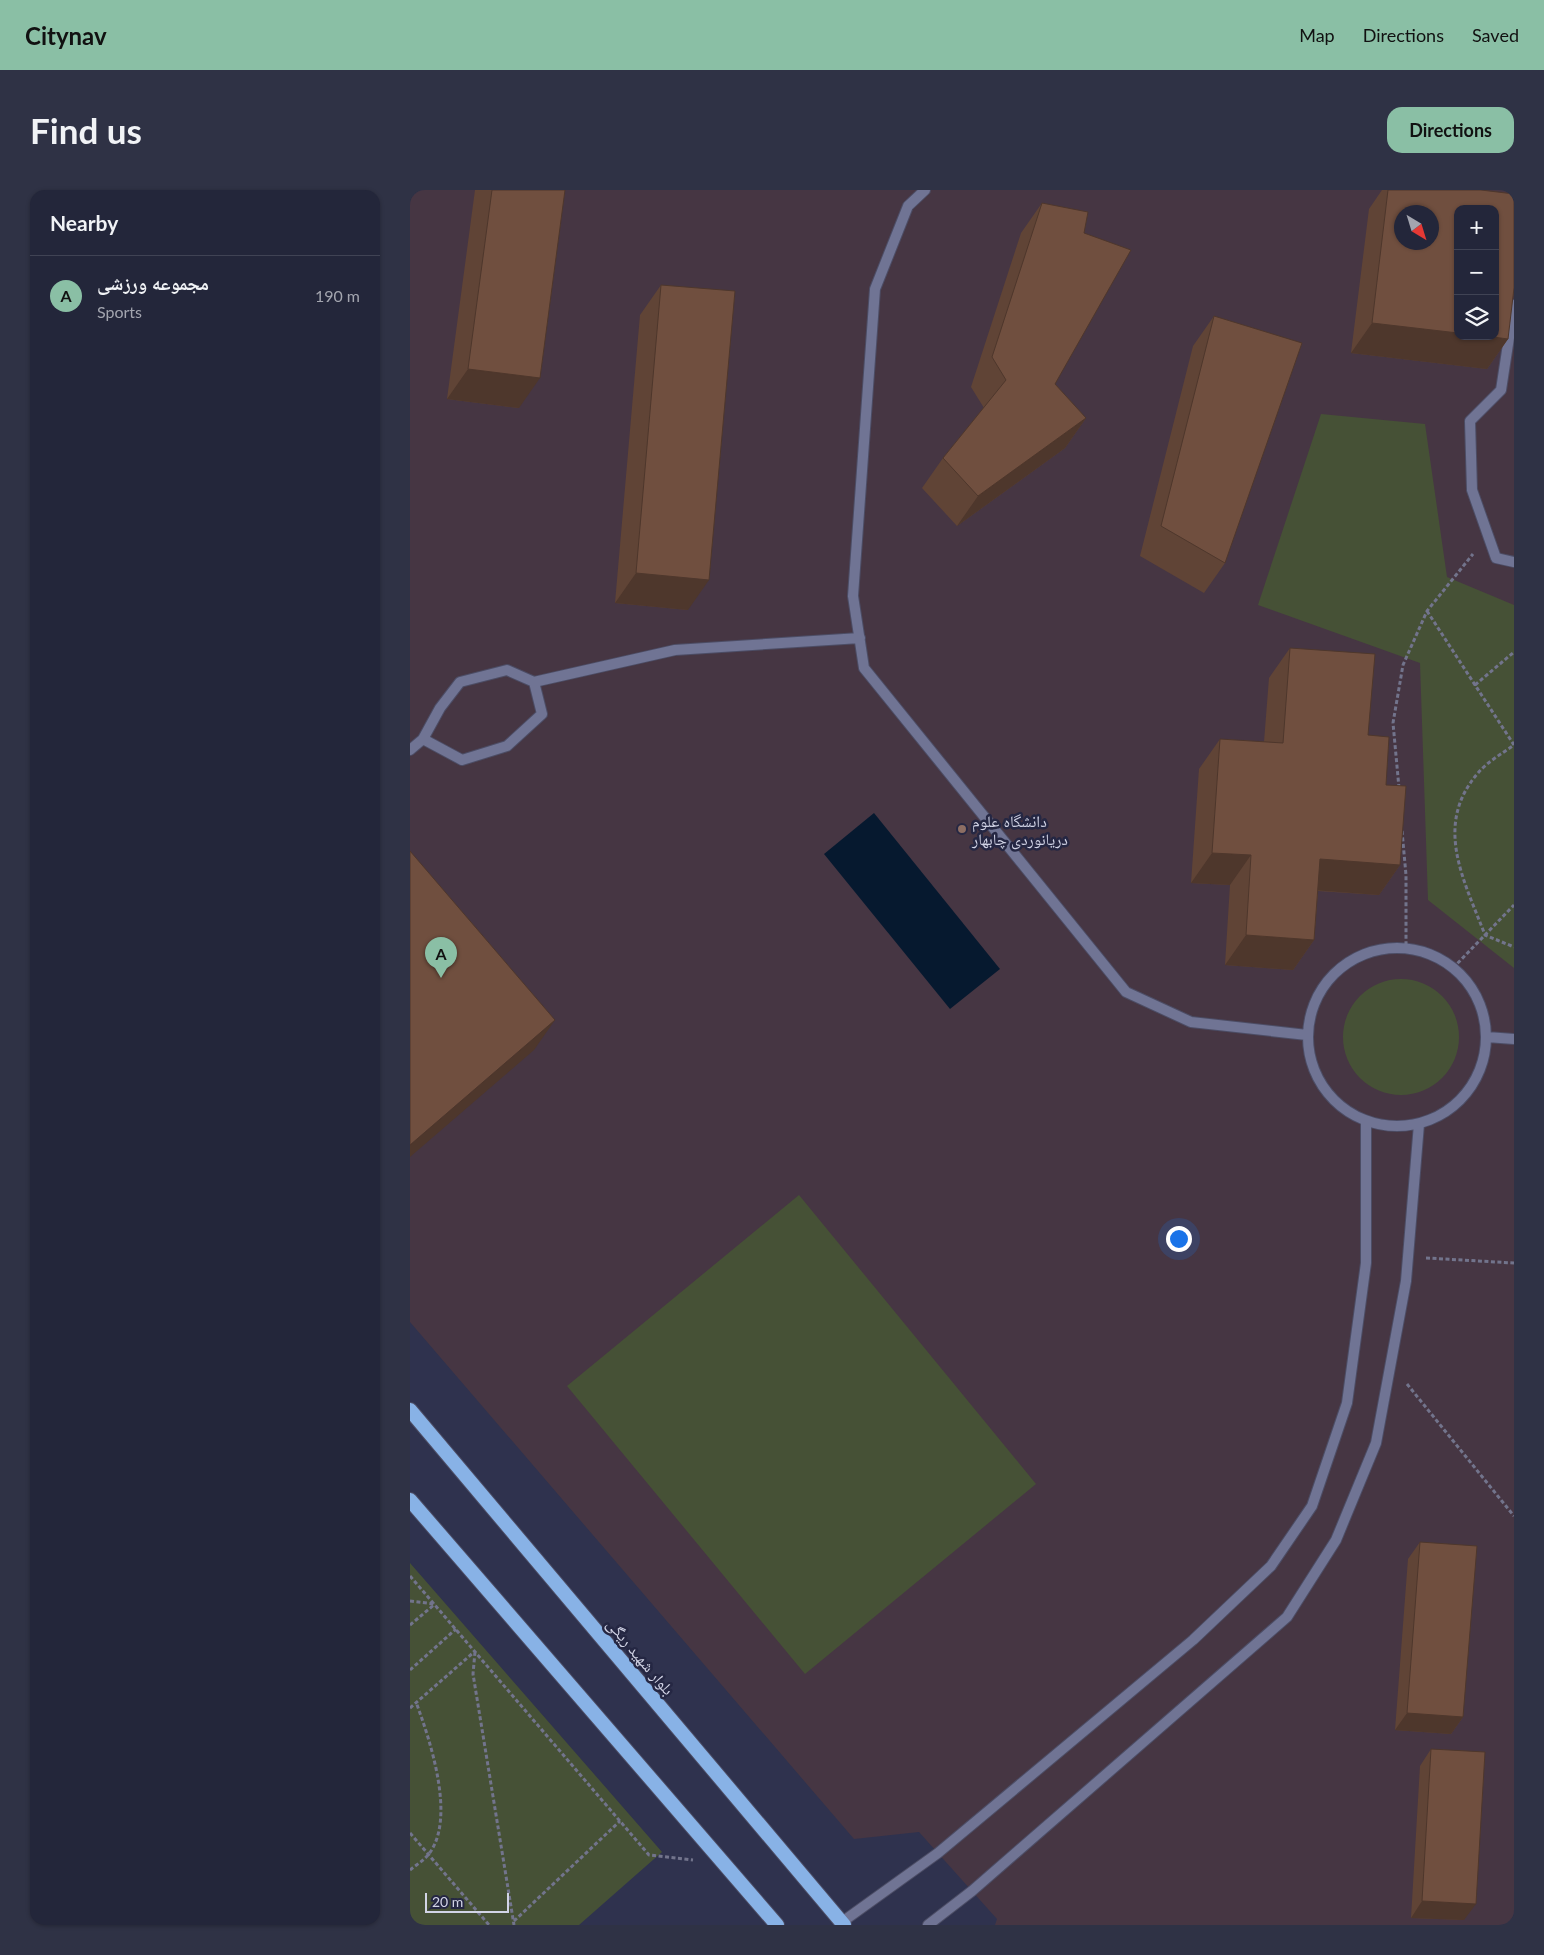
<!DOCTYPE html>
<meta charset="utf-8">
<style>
:root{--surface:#23263a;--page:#2f3245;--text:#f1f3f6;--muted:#a3a5af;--line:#404354;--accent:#8abfa5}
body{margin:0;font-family:Lato,"Noto Naskh Arabic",sans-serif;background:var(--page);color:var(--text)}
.controls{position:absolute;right:15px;top:15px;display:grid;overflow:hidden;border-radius:10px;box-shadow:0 1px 4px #0004}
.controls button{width:45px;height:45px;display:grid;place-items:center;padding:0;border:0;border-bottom:1px solid var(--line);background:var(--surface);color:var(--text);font:25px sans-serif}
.compass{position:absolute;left:984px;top:15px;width:45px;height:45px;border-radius:50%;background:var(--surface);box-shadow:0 1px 4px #0004;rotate:142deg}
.scale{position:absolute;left:15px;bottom:12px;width:84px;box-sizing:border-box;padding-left:5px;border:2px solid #d2d4e6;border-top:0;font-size:14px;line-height:18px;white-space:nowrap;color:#d2d4e6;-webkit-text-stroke:4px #252743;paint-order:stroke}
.you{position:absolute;left:768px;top:1048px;width:18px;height:18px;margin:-12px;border:4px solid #fff;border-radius:50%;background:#1a73e8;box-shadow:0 0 0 8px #1a73e833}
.badge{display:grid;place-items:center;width:32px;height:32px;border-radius:50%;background:var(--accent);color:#111;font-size:16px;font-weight:700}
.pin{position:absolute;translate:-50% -41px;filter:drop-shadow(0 1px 2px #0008)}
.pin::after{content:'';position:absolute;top:26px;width:18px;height:15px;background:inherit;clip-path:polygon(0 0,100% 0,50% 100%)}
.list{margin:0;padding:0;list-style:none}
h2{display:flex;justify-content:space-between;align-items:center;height:65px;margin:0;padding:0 20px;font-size:21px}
h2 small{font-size:16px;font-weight:400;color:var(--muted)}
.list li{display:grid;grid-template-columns:32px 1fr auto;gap:15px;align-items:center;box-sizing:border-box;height:80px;padding:0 20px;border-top:1px solid var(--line)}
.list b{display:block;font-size:19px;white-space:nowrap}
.list p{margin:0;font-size:16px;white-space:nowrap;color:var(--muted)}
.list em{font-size:16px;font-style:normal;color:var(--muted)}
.icon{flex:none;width:28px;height:28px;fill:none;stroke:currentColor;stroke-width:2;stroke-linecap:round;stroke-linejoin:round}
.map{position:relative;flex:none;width:1104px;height:1735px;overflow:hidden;border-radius:15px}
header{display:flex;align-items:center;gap:30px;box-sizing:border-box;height:70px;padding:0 25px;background:var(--accent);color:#111}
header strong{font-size:24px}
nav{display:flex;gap:28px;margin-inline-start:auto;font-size:18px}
.intro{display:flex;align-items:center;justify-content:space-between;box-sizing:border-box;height:120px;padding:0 30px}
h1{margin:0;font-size:35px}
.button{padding:12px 22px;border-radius:15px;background:var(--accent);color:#111;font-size:18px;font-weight:700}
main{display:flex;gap:30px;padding:0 30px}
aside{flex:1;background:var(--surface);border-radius:15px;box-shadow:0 1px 4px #0004}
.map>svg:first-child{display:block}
.education{fill:#463643;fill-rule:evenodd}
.green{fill:#465136}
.water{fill:#06192f}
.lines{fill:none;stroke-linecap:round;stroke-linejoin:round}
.service-casing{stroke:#4c4d65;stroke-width:12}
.trunk-casing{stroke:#4c4d65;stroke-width:16}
.path{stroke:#72748c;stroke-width:3;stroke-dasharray:4 2.5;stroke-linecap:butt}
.service{stroke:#707494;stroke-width:10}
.trunk{stroke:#88b2e6;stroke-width:14}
.wall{fill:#604436}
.shaded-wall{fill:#4e372c}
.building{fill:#704f3f;stroke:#4e372c;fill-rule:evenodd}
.education-dot{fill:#8d6e63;stroke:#252743;stroke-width:2}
.labels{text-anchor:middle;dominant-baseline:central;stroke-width:5;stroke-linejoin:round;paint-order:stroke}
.poi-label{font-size:16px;fill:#d2d4e6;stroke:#252743;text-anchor:start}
.street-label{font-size:16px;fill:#d2d4e6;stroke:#252743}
</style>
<header>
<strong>Citynav</strong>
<nav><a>Map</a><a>Directions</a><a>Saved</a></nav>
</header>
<div class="intro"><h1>Find us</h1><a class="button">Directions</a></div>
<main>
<aside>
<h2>Nearby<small></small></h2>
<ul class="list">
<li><span class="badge">A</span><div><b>مجموعه ورزشی</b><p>Sports</p></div><em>190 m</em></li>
</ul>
</aside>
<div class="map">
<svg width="1104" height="1735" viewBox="0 0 1104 1735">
<rect width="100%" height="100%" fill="#2f324e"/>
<!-- education -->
<path class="education" d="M0,0h1104v1735h-519l2,-6 -78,-87 -65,7 -444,-517zM1048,19h37v127h-37zM992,22h30v30h-30z"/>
<!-- green -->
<path class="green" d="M911,224l104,10 22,153 67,28v363l-86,-68 -8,-237 -162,-58z
M933 847a58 58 0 1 1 116 0a58 58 0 1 1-116 0Z
M389,1005l237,289 -231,190 -238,-288z
M0,1373l252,289 -83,73h-169z"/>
<!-- water -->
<path class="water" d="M464,623l126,156 -50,40 -126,-155z"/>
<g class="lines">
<defs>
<path id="service" d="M515,0l-17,16 -33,83 -22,307 11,72 262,324 65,30 116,13
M1104,115l-13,85 -31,31 2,69 24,68 18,4
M124,492l141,-32 185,-12
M0,560l13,-11 17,-31 20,-26 47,-12 27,12 8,32 -35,32 -45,14 -39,-21
M898 847a89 89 0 1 1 178 0a89 89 0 1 1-178 0Z
M1077,847l27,2
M432,1732l96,-69 255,-213 78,-74 41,-60 35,-103 19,-140v-141
M518,1735l44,-34 315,-274 49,-77 40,-97 30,-162 13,-157"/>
<path id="trunk" d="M0,1220l434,515
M0,1310l367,425"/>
</defs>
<!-- service casing -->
<use href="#service" class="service-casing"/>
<!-- trunk casing -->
<use href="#trunk" class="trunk-casing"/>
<!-- path -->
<path class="path" d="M1017,421l87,134c-11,8 -27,17 -36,28 -45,52 -14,107 7,162l29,12
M1065,495l39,-33
M989,598l-6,-65 10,-58 24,-54 46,-57
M992,641l4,44v73
M1043,778l61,-63
M1016,1068l88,5
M997,1194l107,132
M0,1386l239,279 44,5
M0,1411l24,3
M0,1435l25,-21
M65,1462l-2,22 41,251
M0,1480l46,-41
M0,1518l64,-56
M0,1643l79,92
M0,1680c6,-5 13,-9 18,-15 29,-35 2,-115 -12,-153
M104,1731l106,-100"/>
<!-- service -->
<use href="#service" class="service"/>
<!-- trunk -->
<use href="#trunk" class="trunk"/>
</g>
<!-- wall -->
<path class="wall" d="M65,0h90l-46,218 -72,-9z
M972,0h99l27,149 -21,30 -136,-16 18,-144z
M632,13l42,30 -29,151 31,34 -21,30 -108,78 -35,-38 21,-30 41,-50 -13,-21 50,-154z
M251,95l27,325 -73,-7 25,-288z
M804,126l11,247 -21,30 -64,-37 53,-210z
M880,458l78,87 18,50 14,80 -21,30 -61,-4 -4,49 -21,30 -68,-5 5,-80 -39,-2 8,-114 21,-30 44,3 5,-64z
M1010,1352l43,175 -12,17 -56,-4 13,-171z
M1021,1559l33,171 -53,-2 9,-152z"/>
<!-- shaded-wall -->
<path class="shaded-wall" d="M962,133l86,10v3h28l22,3 -21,30 -136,-16z
M58,179l72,9 -21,30 -72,-9z
M676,228l-21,30 -108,78 21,-30z
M226,383l73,7 -21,30 -73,-7z
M802,663l39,2 -21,30 -39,-2z
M910,669l80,6 -21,30 -80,-6z
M836,745l68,5 -21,30 -68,-5z
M145,830l-21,30 -124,107v-12z
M997,1523l56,4 -12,17 -56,-4z
M1012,1711l54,3 -12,16 -53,-2z"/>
<!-- building -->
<path class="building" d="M82,0h73l-25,188 -72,-9z
M978,0h93l33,4v94l-6,51 -22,-3h9v-127h-37v124l-86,-10zM992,22h30v30h-30z
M632,13l46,9 -4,21 47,17 -76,134 31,34 -108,78 -35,-38 63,-78 -14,-23z
M251,95l74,6 -26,289 -73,-7z
M804,126l88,27 -77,220 -64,-37z
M880,458l85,6 -7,81 21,2 -3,48 20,1 -6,79 -80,-6 -6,81 -68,-5 5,-80 -39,-2 8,-114 63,4z
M0,661l145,169 -145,125z
M1010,1352l57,4 -14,171 -56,-4z
M1021,1559l54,3 -9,152 -54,-3z"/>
<!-- markers -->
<circle class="education-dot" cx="552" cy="639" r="5"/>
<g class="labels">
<!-- poi labels -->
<g class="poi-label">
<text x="562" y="630">دانشگاه علوم<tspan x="562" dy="18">دریانوردی چابهار</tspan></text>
</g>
<!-- street labels -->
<g class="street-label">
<text transform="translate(231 1466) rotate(50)">بلوار شهید ریگی</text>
</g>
</g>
</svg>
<div class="controls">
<button>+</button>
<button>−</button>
<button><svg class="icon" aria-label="layers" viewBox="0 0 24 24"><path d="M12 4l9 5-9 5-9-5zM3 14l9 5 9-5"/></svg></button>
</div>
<svg class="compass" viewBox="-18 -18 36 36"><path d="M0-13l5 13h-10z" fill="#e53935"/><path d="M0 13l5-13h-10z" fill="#a3a5af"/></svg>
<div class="scale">20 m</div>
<div class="you"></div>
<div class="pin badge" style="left:31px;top:788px">A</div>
</div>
</main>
